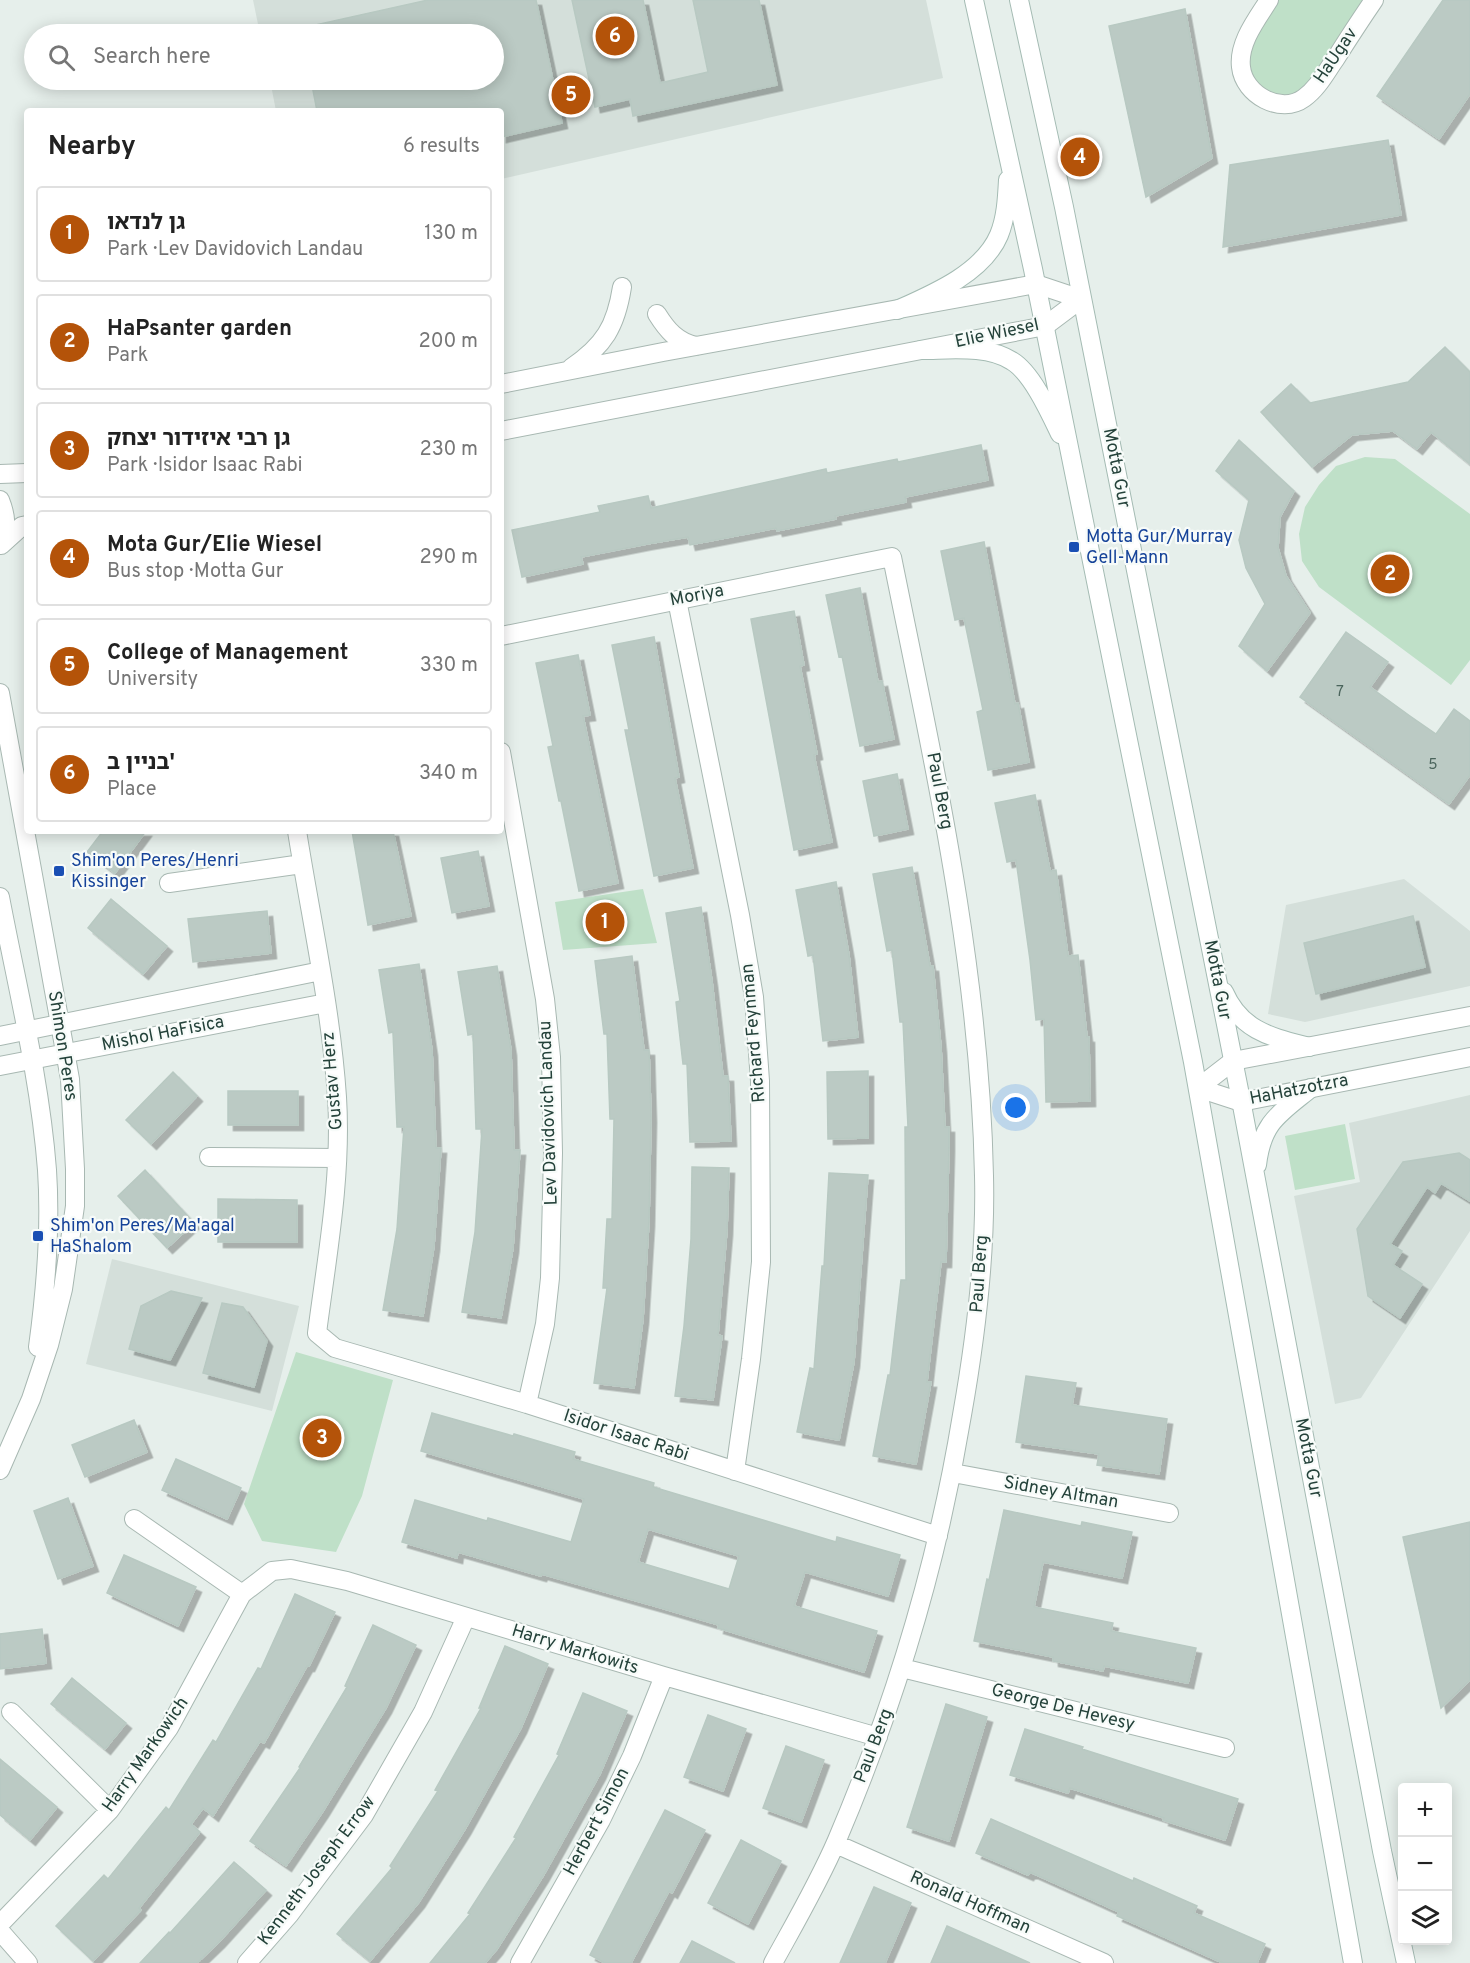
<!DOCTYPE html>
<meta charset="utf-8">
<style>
:root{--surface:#fff;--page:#f6f6f6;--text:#222;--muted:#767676;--line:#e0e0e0;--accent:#b45309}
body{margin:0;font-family:Overpass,"Noto Sans Hebrew",sans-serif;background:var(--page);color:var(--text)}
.controls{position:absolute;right:18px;bottom:18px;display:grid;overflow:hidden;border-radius:6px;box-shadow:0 3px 15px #0003}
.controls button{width:54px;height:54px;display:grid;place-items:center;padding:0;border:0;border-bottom:2px solid var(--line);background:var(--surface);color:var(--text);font:30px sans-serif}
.you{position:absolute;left:1016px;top:1108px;width:21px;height:21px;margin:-15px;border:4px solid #fff;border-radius:50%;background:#1a73e8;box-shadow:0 0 0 9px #1a73e833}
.badge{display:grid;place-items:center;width:39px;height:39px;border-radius:50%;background:var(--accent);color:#fff;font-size:20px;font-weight:700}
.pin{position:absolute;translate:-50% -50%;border:3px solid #fff;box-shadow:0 2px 6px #0006}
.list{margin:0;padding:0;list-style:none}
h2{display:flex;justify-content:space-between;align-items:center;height:78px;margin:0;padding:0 24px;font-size:26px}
h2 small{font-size:20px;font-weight:400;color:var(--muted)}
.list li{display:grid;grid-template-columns:39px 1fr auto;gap:18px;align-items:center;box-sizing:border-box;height:96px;margin:0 12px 12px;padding:0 12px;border:2px solid var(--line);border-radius:6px}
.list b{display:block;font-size:22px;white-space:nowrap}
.list p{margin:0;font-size:20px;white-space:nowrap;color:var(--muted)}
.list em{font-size:20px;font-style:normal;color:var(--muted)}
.icon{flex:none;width:33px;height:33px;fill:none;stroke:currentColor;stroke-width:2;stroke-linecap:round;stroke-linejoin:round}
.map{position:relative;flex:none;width:1470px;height:1963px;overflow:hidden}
.search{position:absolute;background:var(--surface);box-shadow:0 3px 15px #0003;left:24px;top:24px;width:480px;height:66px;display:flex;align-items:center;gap:15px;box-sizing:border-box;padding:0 21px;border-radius:33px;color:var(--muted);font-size:22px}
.panel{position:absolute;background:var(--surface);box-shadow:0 3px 15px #0003;left:24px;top:108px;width:480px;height:726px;border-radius:6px}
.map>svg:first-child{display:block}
.built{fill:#d4dfda}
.green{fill:#bfe0c8}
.building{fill:#bbcac4;stroke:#b8c9c2;stroke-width:1.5;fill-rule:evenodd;filter:url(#shadow)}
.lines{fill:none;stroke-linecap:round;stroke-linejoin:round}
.minor-casing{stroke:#a8b8b2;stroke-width:20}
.tertiary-casing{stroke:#a8b8b2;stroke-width:20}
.secondary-casing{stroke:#a4bbb3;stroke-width:20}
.minor{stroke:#fff;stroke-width:18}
.tertiary{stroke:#fff;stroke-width:18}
.secondary{stroke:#fff;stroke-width:18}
.transit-dot{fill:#1a4fb4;stroke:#f7fbf9;stroke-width:2}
.labels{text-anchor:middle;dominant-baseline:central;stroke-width:4.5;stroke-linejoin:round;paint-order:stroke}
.number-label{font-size:15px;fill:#4a645c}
.street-label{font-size:18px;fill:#24423a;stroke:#f7fbf9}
.transit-label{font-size:18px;fill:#164399;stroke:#f7fbf9;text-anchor:start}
</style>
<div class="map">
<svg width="1470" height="1963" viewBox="0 0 1470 1963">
<defs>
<filter id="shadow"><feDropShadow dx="5.5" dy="5.5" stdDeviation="0" flood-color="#0004"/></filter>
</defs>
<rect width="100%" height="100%" fill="#e6efeb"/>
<!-- built -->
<path class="built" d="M253,0h673l17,78 -442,101v-68h-225l-6,-31h224v-46h-234z
M1404,879l66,52v55l-165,36 -37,-8 18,-109z
M1470,1095v136l-109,167 -26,6 -41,-208 66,-14 -11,-59z
M112,1259l187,47 -27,105 -186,-47z"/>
<!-- green -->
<path class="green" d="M1276,0h90l-54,83 -25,16 -27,-9 -13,-23 2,-16z
M1365,457l30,2 75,55v146l-19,25 -132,-98 -17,-26 -3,-27 6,-27 14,-22 17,-19z
M643,889l14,54 -94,7 -8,-48z
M1345,1124l10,55 -60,11 -10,-54z
M296,1352l97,28 -31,116 -26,56 -74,-11 -18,-37z"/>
<!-- building -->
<path class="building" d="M428,0h108l26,123 -61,14v-26h-184l-6,-31h183v-46h-188v-7z
M572,0h71l17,83 48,-11 -15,-72h66l18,85 -144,31 -3,-17 -35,8z
M1443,0h27v94l-31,45 -62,-43z
M1185,9l27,149 -66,39 -37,-171z
M1388,140l13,75 -178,32 7,-82z
M1445,347l25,25v92l-39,-32 -14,17 -24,-18 -41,4 -40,32 -51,-55 30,-28 19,19 98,-21z
M1239,440l55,51 -14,26 -2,31 8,28 24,37 -43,58 -28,-25 26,-42 -19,-36 -7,-28 10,-40 -33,-29z
M981,445l7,35 -83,17 1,5 -71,14 1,3 -59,12 -1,-3 -86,17 -2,-8 -41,7 -66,13 2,7 -61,13 -10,-47 88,-18 -2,-6 50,-10 3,12 175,-39 1,4 70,-14 1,3z
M984,542l31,162 3,-1 11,59 -41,8 -11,-58 6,-2 -19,-92 -9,2 -14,-69z
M860,588l18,94 4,-1 12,58 -34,7 -18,-90 -3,1 -13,-62z
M794,611l10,54 -4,1 17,88 -3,1 18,87 -38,8 -43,-231z
M1346,632l42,30 -18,25 40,29 26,18 18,-25 16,12v54l-21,29 -149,-107z
M654,637l25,140 -4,1 18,90 -39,8 -29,-146h4l-17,-85z
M578,655l12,60 -7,1 35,167 -39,8 -18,-90h-2l-11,-54 5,-1 -17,-83z
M897,774l11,55 -34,7 -11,-55z
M1035,795l15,76 6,-1 12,86 10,-1 9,82h2l1,64 -44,1 -2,-83 -8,1 -6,-60 -14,-100 -9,2 -12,-59z
M103,831h43l-31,42 -28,-21z
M352,831h41l18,85 -43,9z
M478,851l11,55 -37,7 -11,-55z
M912,867l18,99h3l8,81 4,80h4v20l-3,115h-5l-14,120h4l-15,82 -43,-8 15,-81h2l11,-95h5l-1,-153h3l-5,-105h-3l-8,-72 -5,1 -14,-77z
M836,882l13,73 9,82 -35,4 -10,-86 -5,1 -12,-66z
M111,899l56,47 -24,28 -55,-46z
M701,907l11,74 11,95h5l3,65 -41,1 -3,-78h-4l-7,-62 4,-1 -14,-88z
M267,911l4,42 -78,9 -5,-43z
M1413,916l12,51 -109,27 -12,-51z
M632,956l12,94h5l2,67 -2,104 -6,98 -9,69 -40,-5 13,-95h-4l4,-69h5l2,-100h-4l-3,-85h-3l-9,-73z
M419,964l13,86 4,98h5l-7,98 -11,70 -40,-6 14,-81 7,-102h-7l-4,-95 -4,1 -10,-63z
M497,966l14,84 3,100h6l-7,98 -12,70 -39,-6 13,-80 7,-103h-6l-3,-95 -5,1 -10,-63z
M868,1071v67l-40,1 -1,-67z
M173,1072l24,24 -46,48 -25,-24z
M228,1091h70v34h-70z
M1459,1153l11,7v41l-29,-18 -6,10 -8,-6 -37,57 12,7 -9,14 29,19 -22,34 -32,-22 -11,-67 46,-67z
M692,1167l37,1 -2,62 -9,105 4,1 -9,64 -38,-4 9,-70 7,-87z
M145,1170l49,53 -27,25 -49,-52z
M829,1173l39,2 -14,187 -15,78 -42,-8 13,-64 4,1 8,-103h2z
M218,1199l79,1v42h-79z
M171,1291l31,7 -32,62 -41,-11 12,-43z
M222,1303l21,4 24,34 -13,46 -51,-14z
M1026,1376l50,7 -4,22 95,14 -8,55 -62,-9 2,-11 -83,-12z
M432,1413l81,23 1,-2 61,18 -2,7 81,24 -1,4 183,55 1,-5 63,18 -12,41 -83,-24 -11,34 83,25 -13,41 -146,-44 1,-3 -61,-18 -116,-33 -1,2 -83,-24 -1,6 -55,-16 13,-42 72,21 1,-3 83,24 13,-43 -163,-48zM648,1529l91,27 -10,33 -91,-27z
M134,1420l13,32 -62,25 -13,-32z
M176,1459l65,29 -14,31 -65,-29z
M68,1498l25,68 -35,13 -24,-68z
M1004,1510l77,16 1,-4 50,10 -10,46 -79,-16 -9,45 79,16 -2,8 85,17 -8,35 -84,-17 -1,5 -14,-3 -36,-7v-4l-79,-16 13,-62 2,1z
M1470,1522v158l-29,28 -38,-171z
M124,1555l72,32 -18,39 -71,-33z
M295,1594l40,18 -26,54h-2l-43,77 -4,-2 -47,75 -10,-8 -12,16 9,8 -61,76 2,2 -48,51 -37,-35 48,-51 4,4 58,-72 3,3 44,-70 3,2 42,-74 3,1z
M373,1625l43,20 -30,63 -63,103 -37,55 -36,-25 50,-73 -1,-1 48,-80 -2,-1z
M42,1629l4,34 -46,6v-35z
M505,1646l43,18 -27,64 -56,101 -46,73 -49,59 -33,-27 55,-66 -2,-2 48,-75 -3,-1 46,-82h-2z
M72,1678l54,45 -21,26 -54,-45z
M583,1693l44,18 -27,63 -57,102 -46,73 -12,14h-55l40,-49 -2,-1 48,-75 -2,-1 45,-82 -2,-1z
M946,1704l41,13 -38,124 -42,-14z
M708,1715l38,14 -23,62 -39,-14z
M1025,1729l58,18 -1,2 156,50 -13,41 -62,-20 1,-2 -94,-30 -2,5 -58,-18z
M786,1746l38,14 -23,62 -38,-14z
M0,1759l57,48 -27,33 -30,-25z
M665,1810l40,20 -33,63 -3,-2 -38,72h-26l-15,-8z
M991,1819l142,62 1,-3 63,28 -3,7 71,31 -8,19h-34l-106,-47 2,-4 -24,-11 -65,-29 -2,3 -52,-22z
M741,1840l40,21 -33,63 -40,-21z
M234,1862l32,28 -47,52 -22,21h-57l29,-31 1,1z
M874,1887l37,16 -26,60h-45z
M947,1926l34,15 49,22h-99z
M692,1941l43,22h-55z"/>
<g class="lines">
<defs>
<path id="minor" d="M1269,0c-12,19 -31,43 -28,67 3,28 40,48 63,31 14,-10 22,-26 32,-40 12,-19 25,-39 38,-58
M677,600l63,315 14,82 6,84 1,181 -10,97 -16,112
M501,636l391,-79c41,204 88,409 92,619 2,80 -8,160 -22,239 -24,146 -67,289 -125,425 -18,42 -42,83 -64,123
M501,752l44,247 6,58 2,96 -3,125 -5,46 -18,80
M297,831c14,88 34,177 40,266 5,79 -10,159 -20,236l18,15 192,56 411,132
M169,883l133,-19
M0,1036l321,-65
M0,1066l326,-63
M209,1157l127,1
M953,1473l216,40
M134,1519l108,75
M902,1668l323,80
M11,1712l99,98
M836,1844l268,119
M0,1924l110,-114 59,-82 73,-134 30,-23 19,-2 56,12 317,95 214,61
M0,1931l28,32
M247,1963l42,-48 75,-100 59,-103 43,-95
M520,1963l81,-143 31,-64 32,-80"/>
<path id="tertiary" d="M657,314c10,16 20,28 39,32
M571,368c33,-22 45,-42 51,-81
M501,384l162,-32 373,-68 45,15
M501,431l544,-105 36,-27
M0,474l27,-1
M0,500c6,15 8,29 0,45
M1,545l21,-19 5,-1
M0,693l70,386 5,90v37l-12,83 -14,56 -18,54 -31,71
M0,897c17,90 40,181 47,273 4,59 -1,118 -9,177
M1198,1088l35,-27 237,-45
M1198,1088l43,14 229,-45"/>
<path id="secondary" d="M974,0l59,269 160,793 160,901
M1019,0l45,207 177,893 141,751 24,112
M897,310c36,-16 86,-37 102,-75 7,-17 8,-36 9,-55
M921,350c29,0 66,-5 91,11 20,12 38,52 48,73
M1224,992c17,39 47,45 85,55
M1257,1165c5,-43 22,-51 54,-77"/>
</defs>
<!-- minor casing -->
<use href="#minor" class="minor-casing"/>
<!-- tertiary casing -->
<use href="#tertiary" class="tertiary-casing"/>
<!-- secondary casing -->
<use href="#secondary" class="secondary-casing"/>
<!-- minor -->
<use href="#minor" class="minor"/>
<!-- tertiary -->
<use href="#tertiary" class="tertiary"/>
<!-- secondary -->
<use href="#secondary" class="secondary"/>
</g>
<!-- markers -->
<g class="transit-dot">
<rect x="1068" y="541" width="12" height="12" rx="3"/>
<rect x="53" y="865" width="12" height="12" rx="3"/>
<rect x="32" y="1230" width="12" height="12" rx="3"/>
</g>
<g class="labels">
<!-- number labels -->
<g class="number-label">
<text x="1340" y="692">7</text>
<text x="1433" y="765">5</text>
</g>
<!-- street labels -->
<g class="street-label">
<text transform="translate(1336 56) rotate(-56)">HaUgav</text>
<text transform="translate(997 334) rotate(-12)">Elie Wiesel</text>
<text transform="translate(1116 468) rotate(79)">Motta Gur</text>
<text transform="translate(697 596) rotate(-11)">Moriya</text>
<text transform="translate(939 791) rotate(79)">Paul Berg</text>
<text transform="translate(1217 980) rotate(79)">Motta Gur</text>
<text transform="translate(754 1033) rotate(-95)">Richard Feynman</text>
<text transform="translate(163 1034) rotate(-11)">Mishol HaFisica</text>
<text transform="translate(62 1046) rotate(81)">Shimon Peres</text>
<text transform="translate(333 1081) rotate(-95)">Gustav Herz</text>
<text transform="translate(1299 1090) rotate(-11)">HaHatzotzra</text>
<text transform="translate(549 1113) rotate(-92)">Lev Davidovich Landau</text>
<text transform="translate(980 1274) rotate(-86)">Paul Berg</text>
<text transform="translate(626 1436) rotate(18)">Isidor Isaac Rabi</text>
<text transform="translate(1308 1458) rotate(79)">Motta Gur</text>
<text transform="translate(1061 1493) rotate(10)">Sidney Altman</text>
<text transform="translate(575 1650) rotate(17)">Harry Markowits</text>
<text transform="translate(1063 1708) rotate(14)">George De Hevesy</text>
<text transform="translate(874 1746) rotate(-69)">Paul Berg</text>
<text transform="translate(146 1755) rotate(-55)">Harry Markowich</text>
<text transform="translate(597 1822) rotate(-62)">Herbert Simon</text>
<text transform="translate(317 1871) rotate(-53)">Kenneth Joseph Errow</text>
<text transform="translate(970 1903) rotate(24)">Ronald Hoffman</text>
</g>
<!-- transit labels -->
<g class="transit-label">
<text x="1086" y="537">Motta Gur/Murray<tspan x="1086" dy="21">Gell-Mann</tspan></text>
<text x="71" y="861">Shim'on Peres/Henri<tspan x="71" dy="21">Kissinger</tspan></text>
<text x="50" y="1226">Shim'on Peres/Ma'agal<tspan x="50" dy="21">HaShalom</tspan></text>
</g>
</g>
</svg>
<div class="controls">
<button>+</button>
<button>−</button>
<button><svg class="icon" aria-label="layers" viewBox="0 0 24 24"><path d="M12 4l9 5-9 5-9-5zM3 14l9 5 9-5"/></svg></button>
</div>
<div class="you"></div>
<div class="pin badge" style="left:605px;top:922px">1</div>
<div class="pin badge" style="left:1390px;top:574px">2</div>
<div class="pin badge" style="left:322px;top:1438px">3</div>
<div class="pin badge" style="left:1080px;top:157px">4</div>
<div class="pin badge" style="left:571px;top:95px">5</div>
<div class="pin badge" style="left:615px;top:36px">6</div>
<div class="search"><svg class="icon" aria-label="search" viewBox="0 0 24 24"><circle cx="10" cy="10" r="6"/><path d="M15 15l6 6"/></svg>Search here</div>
<section class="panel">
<h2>Nearby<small>6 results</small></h2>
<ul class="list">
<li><span class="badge">1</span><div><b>גן לנדאו</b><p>Park · Lev Davidovich Landau</p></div><em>130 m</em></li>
<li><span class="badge">2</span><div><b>HaPsanter garden</b><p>Park</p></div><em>200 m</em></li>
<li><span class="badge">3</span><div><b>גן רבי איזידור יצחק</b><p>Park · Isidor Isaac Rabi</p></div><em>230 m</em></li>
<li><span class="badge">4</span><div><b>Mota Gur/Elie Wiesel</b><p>Bus stop · Motta Gur</p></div><em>290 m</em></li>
<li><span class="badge">5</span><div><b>College of Management</b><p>University</p></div><em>330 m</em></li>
<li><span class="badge">6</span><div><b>בניין ב'</b><p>Place</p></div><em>340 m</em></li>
</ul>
</section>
</div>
